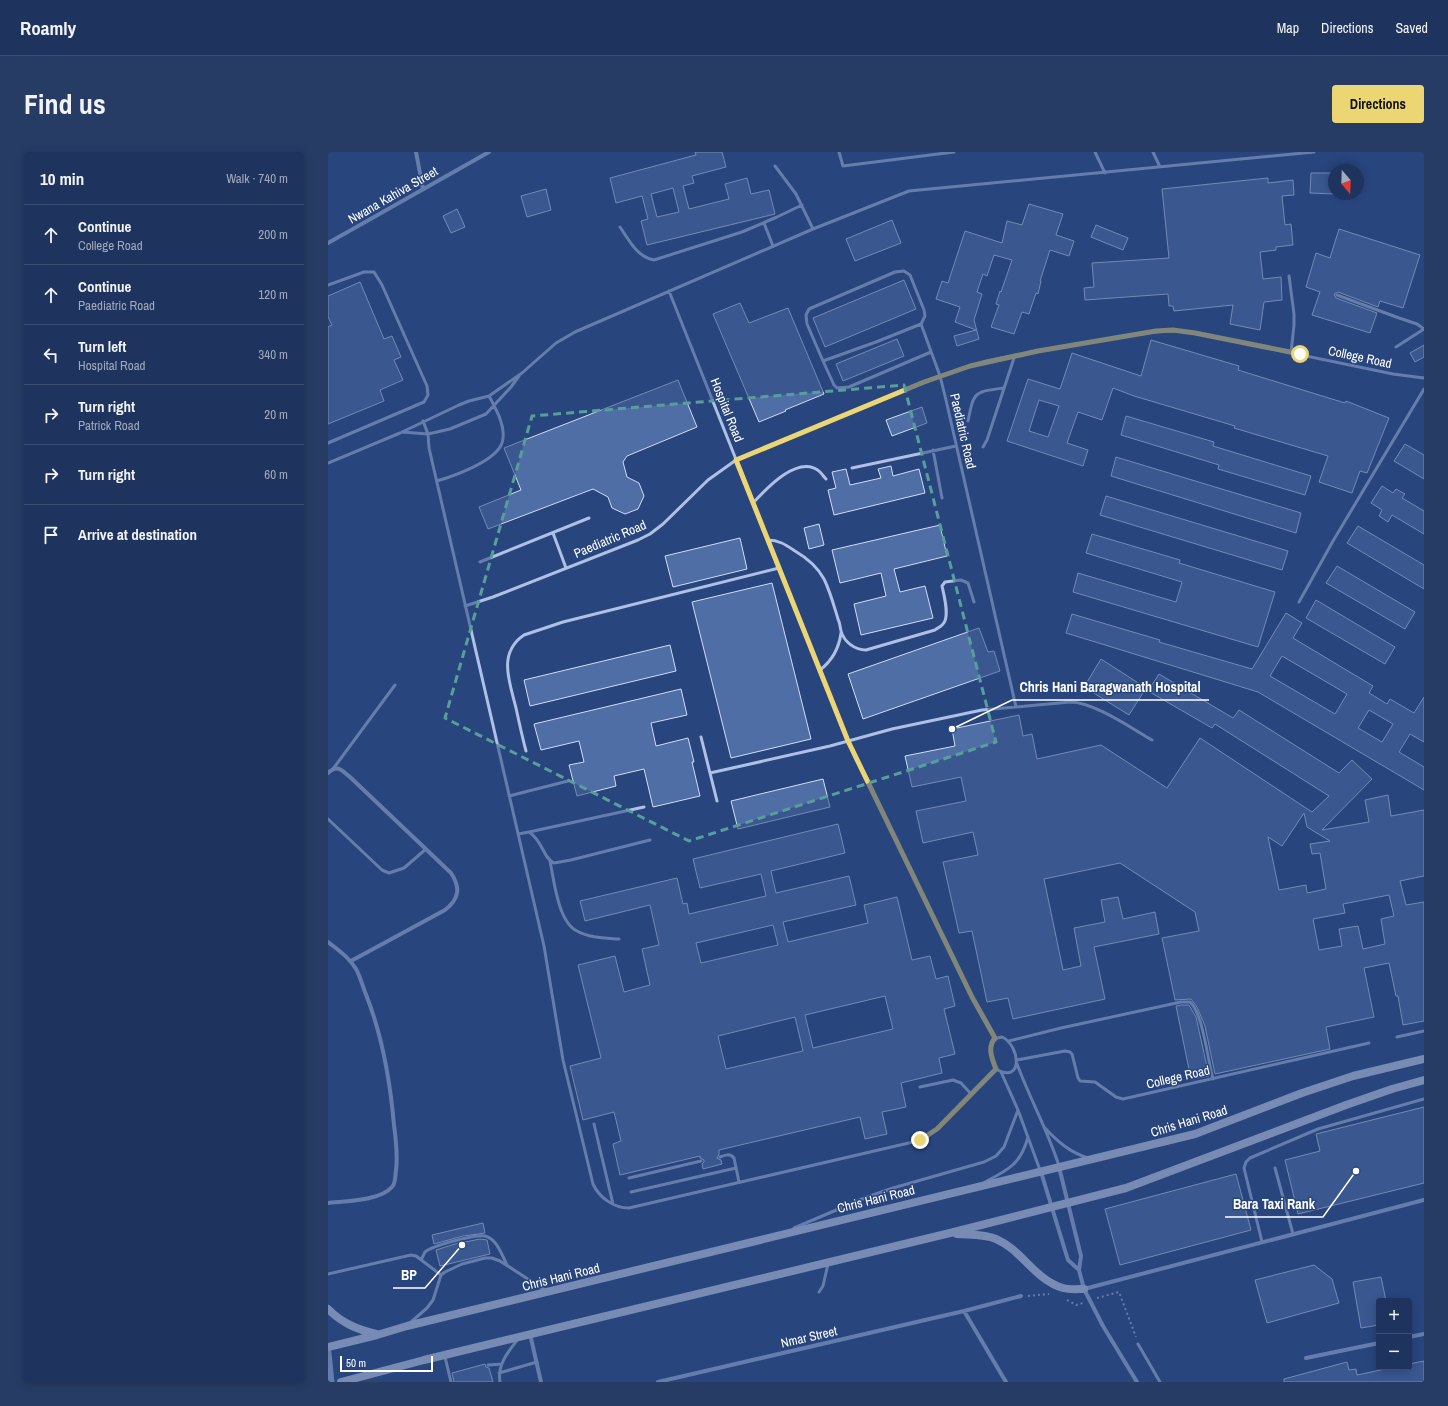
<!DOCTYPE html>
<meta charset="utf-8">
<style>
:root{--surface:#1e345e;--page:#263c64;--text:#f1f3f6;--muted:#a1aabc;--line:#3c4f73;--accent:#ecd674}
body{margin:0;font-family:"Archivo Narrow",sans-serif;background:var(--page);color:var(--text)}
.controls{position:absolute;right:12px;bottom:12px;display:grid;overflow:hidden;border-radius:4px;box-shadow:0 2px 10px #0003}
.controls button{width:36px;height:36px;display:grid;place-items:center;padding:0;border:0;border-bottom:1px solid var(--line);background:var(--surface);color:var(--text);font:20px sans-serif}
.compass{position:absolute;left:1000px;top:12px;width:36px;height:36px;border-radius:50%;background:var(--surface);box-shadow:0 2px 10px #0003;rotate:161deg}
.scale{position:absolute;left:12px;bottom:10px;width:93px;box-sizing:border-box;padding-left:4px;border:2px solid #fff;border-top:0;font-size:11px;line-height:14px;white-space:nowrap;color:#fff;-webkit-text-stroke:3px #28457e;paint-order:stroke}
.stop{position:absolute;width:12px;height:12px;margin:-9px;border:3px solid #ecd674;border-radius:50%;background:#fff}
.stop.end{background:#ecd674;border-color:#fff;box-shadow:0 1px 4px #0008}
.list{margin:0;padding:0;list-style:none}
h2{display:flex;justify-content:space-between;align-items:center;height:52px;margin:0;padding:0 16px;font-size:17px}
h2 small{font-size:13px;font-weight:400;color:var(--muted)}
.list li{display:grid;grid-template-columns:26px 1fr auto;gap:12px;align-items:center;box-sizing:border-box;height:60px;padding:0 16px;border-top:1px solid var(--line)}
.list b{display:block;font-size:15px;white-space:nowrap}
.list p{margin:0;font-size:13px;white-space:nowrap;color:var(--muted)}
.list em{font-size:13px;font-style:normal;color:var(--muted)}
.icon{flex:none;width:22px;height:22px;fill:none;stroke:currentColor;stroke-width:2;stroke-linecap:round;stroke-linejoin:round}
.map{position:relative;flex:none;width:1096px;height:1230px;overflow:hidden;border-radius:4px}
header{display:flex;align-items:center;gap:24px;box-sizing:border-box;height:56px;padding:0 20px;background:var(--surface);border-bottom:1px solid var(--line)}
header strong{font-size:19px}
nav{display:flex;gap:22px;margin-inline-start:auto;font-size:14px}
.intro{display:flex;align-items:center;justify-content:space-between;box-sizing:border-box;height:96px;padding:0 24px}
h1{margin:0;font-size:28px}
.button{padding:10px 18px;border-radius:4px;background:var(--accent);color:#111;font-size:14px;font-weight:700}
main{display:flex;gap:24px;padding:0 24px}
aside{flex:1;background:var(--surface);border-radius:4px;box-shadow:0 2px 10px #0003}
.map>svg:first-child{display:block}
.building{fill:#506ea6;stroke:#d0ddf4;fill-rule:evenodd}
.lines{fill:none;stroke-linecap:round;stroke-linejoin:round}
.path{stroke:#aec1e5;stroke-width:2;stroke-dasharray:2 3;stroke-linecap:butt}
.service{stroke:#aec1e5;stroke-width:3}
.minor{stroke:#aec1e5;stroke-width:4}
.tertiary{stroke:#aec1e5;stroke-width:7}
.secondary{stroke:#d7e1f5;stroke-width:8}
.route{stroke:#ecd674;stroke-width:5}
.marked{fill:none;stroke:#579f9a;stroke-width:3;stroke-dasharray:8 5;stroke-linejoin:round}
.labels{text-anchor:middle;dominant-baseline:central;stroke-width:3;stroke-linejoin:round;paint-order:stroke}
.street-label{font-size:13px;fill:#fff;stroke:#28457e}
.leader{fill:none;stroke:#fff;stroke-width:1.5}
.callout-dot{fill:#fff;stroke:#28457e;stroke-width:1.5}
.callout-label{font-size:14px;text-anchor:middle;font-weight:bold;fill:#fff;stroke:#28457e;stroke-width:3;stroke-linejoin:round;paint-order:stroke}
</style>
<header>
<strong>Roamly</strong>
<nav><a>Map</a><a>Directions</a><a>Saved</a></nav>
</header>
<div class="intro"><h1>Find us</h1><a class="button">Directions</a></div>
<main>
<aside>
<h2>10 min<small>Walk · 740 m</small></h2>
<ul class="list">
<li><svg class="icon" aria-label="ahead" viewBox="0 0 24 24"><path d="M12 20V5M6 11l6-6 6 6"/></svg><div><b>Continue</b><p>College Road</p></div><em>200 m</em></li>
<li><svg class="icon" aria-label="ahead" viewBox="0 0 24 24"><path d="M12 20V5M6 11l6-6 6 6"/></svg><div><b>Continue</b><p>Paediatric Road</p></div><em>120 m</em></li>
<li><svg class="icon" aria-label="left" viewBox="0 0 24 24"><path d="M17 20v-9H6M10 6l-5 5 5 5"/></svg><div><b>Turn left</b><p>Hospital Road</p></div><em>340 m</em></li>
<li><svg class="icon" aria-label="right" viewBox="0 0 24 24"><path d="M7 20v-9h11M14 6l5 5-5 5"/></svg><div><b>Turn right</b><p>Patrick Road</p></div><em>20 m</em></li>
<li><svg class="icon" aria-label="right" viewBox="0 0 24 24"><path d="M7 20v-9h11M14 6l5 5-5 5"/></svg><div><b>Turn right</b></div><em>60 m</em></li>
<li><svg class="icon" aria-label="arrive" viewBox="0 0 24 24"><path d="M6 21V4h12l-3 4 3 4H6"/></svg><div><b>Arrive at destination</b></div></li>
</ul>
</aside>
<div class="map">
<svg width="1096" height="1230" viewBox="0 0 1096 1230">
<rect width="100%" height="100%" fill="#28457e"/>
<!-- building -->
<path class="building" d="M367,0h27l4,15 -34,9 2,7 -11,3 6,23 40,-10 -4,-15 22,-6 4,16 18,-4 6,24 -128,31 -6,-24 7,-2 -6,-23 -26,7 -6,-25 86,-23zM345,36l6,24 -22,5 -6,-23z
M983,21h23v21l-24,-1z
M940,26v5l25,-3 1,15 -12,1 3,29 6,-1 2,21 -17,2v3l-16,2 3,27 18,-2 1,23 -18,2 -4,28 -30,-6 3,-19 -59,6 -1,-5h-4l-1,-12 -83,6 -1,-12 10,-1 -2,-24 77,-5 -7,-69z
M218,37l5,21 -24,7 -6,-21z
M701,52l34,10 -7,21 18,6 -5,15 -19,-6 -10,31h1l-3,13 -2,-1 -7,21 -7,-2 -8,22 -23,-7 8,-22 -3,-1 4,-13 1,1 11,-32 -18,-5 -7,21 -4,-2 -6,18 5,2 -8,26 5,19 -22,7 -3,-10 22,-6 -21,-8 5,-15 -24,-8 6,-18 6,2 17,-52 37,12 5,-22 15,4z
M129,57l8,18 -14,6 -8,-17z
M564,68l9,23 -46,18 -9,-22z
M768,73l32,13 -5,12 -32,-13z
M1011,77l81,26 -17,53 -23,-7 -2,6 -40,-15 -4,2 2,4 41,15 -7,20 -58,-18 8,-23 -14,-5 10,-34 14,5z
M576,128l12,29 -91,38 -12,-29z
M32,130l24,57 8,-3 9,21 -7,3 9,20 -23,10 4,11 -56,23v-97l4,-2 -4,-8v-21z
M412,151l9,20 39,-15 36,86 -39,16 1,1 -27,11 -46,-108z
M569,187l7,17 -61,25 -7,-17z
M823,188l88,26 -1,4 107,33 1,-2 43,17 -22,55 -7,-2 -8,22 -33,-11 9,-26 -94,-28 1,-2 -101,-30 -21,-8 -11,32 -24,-8 -11,31 21,7 -5,16 -76,-25 21,-62 32,10 12,-36 69,23zM711,248l20,6 -11,31 -19,-6z
M1096,193v12l-9,5 -5,-9z
M350,228l19,47 -70,29 -4,6 4,15 12,6 5,13 -6,13 -13,5 -13,-6 -4,-11 -15,-8 -105,40 -9,-22 42,-17 -17,-42z
M594,255l5,16 -35,13 -6,-16z
M798,264l88,26 -1,4 98,30 -6,19 -87,-26 1,-4 -98,-30z
M1077,292l19,11v24l-30,-18z
M788,305l185,56 -5,20 -185,-57z
M563,314l2,10 26,-7 6,24 -91,22 -6,-25 8,-2 -4,-16 14,-3 4,16 31,-7 -3,-9z
M1054,334l11,7 3,-4 9,5 -3,4 22,13v23l-32,-19 -4,7 -9,-6 3,-6 -11,-7z
M778,344l182,55 -6,19 -182,-55z
M491,372l5,21 -15,4 -5,-21z
M612,373l7,31 -53,13 6,23 25,-6 8,32 -72,17 -7,-31 32,-8 -5,-23 -41,10 -8,-33z
M1030,374l66,39v24l-77,-46z
M764,382l88,26 -1,3 96,29 -17,55 -185,-55 5,-19 98,29 6,-20 -96,-29z
M412,386l7,31 -74,18 -8,-31z
M1009,414l78,46 -10,17 -79,-46z
M444,431l39,156 -80,19 -39,-156z
M988,448l79,47 -10,17 -79,-46z
M958,461l16,10 -9,15 80,48 -4,7 18,11 3,-5 24,14 10,-16v45l-14,-8 -11,18 25,15v23l-166,-98 -192,-59 6,-19 88,26 -1,2 93,27zM954,504l65,38 -12,20 -65,-38zM1041,558l24,14 -11,18 -24,-14z
M651,476l9,24 6,-1 6,20 -137,48 -15,-45z
M342,493l6,26 -146,35 -6,-26z
M773,507l45,29 -17,27 -45,-28z
M831,522l74,44 6,-8 100,63 13,-13 20,19 -50,51 47,-8 -4,-22 23,-5 3,21 33,-6v66l-24,5 6,24 18,-3v119l-21,4 -5,-29h-2l-7,-33 -25,5 10,49 -48,10 4,22 -115,25 -10,-48 -8,-19 -6,-8 -16,1 -13,-62 37,-7 -4,-19 -75,-49 -76,16 19,91 18,-4 -7,-38 31,-6 -4,-22 17,-3 5,22 32,-7 4,22 -65,13 11,52 -92,20 -5,-21 -21,4 -15,-71 -13,2 -16,-71 35,-7 -5,-23 -50,11 -7,-32 50,-10 -5,-24 -49,10 -7,-31 50,-10 -3,-17 67,-14 4,21 9,-2 5,25 64,-14 66,43 33,-50 112,74 17,-16 -114,-72 -3,4 -64,-37zM976,661l3,14 23,14 -20,3 2,10 8,-1 6,36 -19,4 -1,-8 -27,5 -11,-53 14,9zM1061,743l5,21 -13,3 4,25 -22,5 -5,-23 -19,3 3,17 -23,4 -6,-31 32,-6 -2,-9z
M353,537l6,26 -36,8 5,23 32,-8 6,24h-2l8,34 -47,11 -9,-38 -30,7 2,10 -39,10 -8,-31 15,-3 -5,-21 -38,9 -7,-26z
M495,627l7,28 -92,22 -7,-28z
M510,672l7,29 -74,18 5,22 73,-17 7,29 -73,17 5,20 80,-19 -4,-18 33,-8 15,63 18,-4 6,23 12,-3 7,30 -11,3 11,45 -16,4 3,15 -41,10 5,24 -24,5 5,22 -22,5 -5,-22 -141,33v4l-2,4 4,2 1,4 -19,5 -1,-5 2,-2v-2l-4,-2v-2l-80,19 -7,-31 8,-3 -7,-29 -31,8 -13,-54 31,-8 -23,-93 37,-9 9,36 26,-7 -8,-36 17,-4 -9,-40 -65,16 -5,-20 97,-23 6,26 4,-1 2,11 77,-18 -5,-22 -61,14 -7,-29zM445,773l5,20 -77,18 -5,-20zM557,844l8,33 -80,19 -8,-33zM467,865l8,34 -77,18 -8,-33z
M853,853h8l7,12 13,59 -18,3 -15,-73z
M1096,955v76l-126,31 -13,-54 35,-9 -4,-17z
M908,1022l15,56 -131,35 -15,-56z
M155,1071l2,10 -22,3 -29,8 -2,-9z
M152,1087l7,1 3,14 -50,12 -4,-16 19,-6z
M986,1113l18,14 7,24 -72,20 -12,-43z
M1053,1125l5,24h-7v24l-18,3 -8,-46z
M1096,1209v21h-140v-3l63,-17 2,8 7,-1 1,6 38,-8h14v-3z
M157,1212l1,3 3,1 4,14h-39l-2,-9z"/>
<g class="lines">
<!-- path -->
<path class="path" d="M700,1144l21,-2
M769,1146l22,-6 17,45
M739,1148l9,5 7,-2"/>
<!-- service -->
<path class="service" d="M511,0l4,14 111,-14
M767,0l10,21
M825,0l7,15
M447,14l21,28 17,35
M436,71l9,23
M292,75c9,13 17,30 34,33l88,-28 35,-15 25,-12
M961,124l5,38v11l-3,28
M0,133l36,-13h10l8,13 45,101 1,9 -4,7 -96,41
M341,139l179,450 124,256 23,42
M1009,143l62,23 18,6 7,5
M593,172l-45,18 -53,19 -16,-37 -1,-9 3,-6 86,-37 9,-1 6,4 14,35 1,6 -4,8 19,52 6,24 70,307
M1068,195l28,-18
M495,209l11,24 3,3 12,-1 82,-35
M95,269l5,13 1,14 115,498 19,114 30,124c6,13 20,24 36,24l284,-66 14,-5 10,-8 59,-60
M640,269c6,-30 6,-29 36,-33
M74,280l26,2 22,-5 36,-15 25,-27 8,-11
M655,295l4,-7 28,-85
M605,298l9,48
M0,311l72,-30 59,-28 10,-4 20,-5 33,-23 34,-30 19,-11 238,-103 96,-38 405,-39
M524,316l104,-22
M109,329c17,-5 59,-20 65,-38 5,-15 -6,-34 -13,-47
M425,351c13,-14 46,-50 67,-31 2,2 4,5 6,7
M225,381l13,35
M440,388c11,0 18,5 27,11 12,7 22,15 29,28 6,12 10,27 14,40 2,4 2,8 3,12 3,11 14,19 25,19l69,-20c2,-2 6,-3 8,-6 7,-7 1,-29 -1,-38l3,-4 16,-2 7,3 6,19
M152,410l109,-44
M971,450l34,-61 91,-152
M137,454l28,-9 145,-57 12,-6 13,-10 45,-44 28,-20 189,-78 45,-16 16,-5c41,-8 82,-16 124,-22 29,-5 56,-11 85,-6l198,41 31,4
M492,518c13,-10 19,-22 21,-37
M373,585l16,64
M198,599c-4,-15 -7,-29 -10,-43 -6,-25 -19,-55 8,-73l39,-13 216,-54
M5,617l62,-84
M382,621l120,-27 62,-17 90,-19 88,-8c24,0 61,26 82,38
M181,644l59,-15
M0,667l54,51 7,3 15,-5 22,-19
M201,680l115,-25
M190,682l11,-2c14,9 14,26 25,31l17,-3 79,-20
M222,709c4,19 8,61 27,70 12,7 28,7 42,8
M674,885c18,8 22,48 -6,32 -4,-11 -12,-30 6,-32z
M1069,885l27,-6
M681,889l52,-13 120,-26h9c13,11 18,60 23,77
M689,908l48,-9 5,1 2,2 6,24 2,3 15,1 21,15 7,2 246,-56
M689,912c13,35 31,67 42,102
M673,920l17,38 22,60
M592,935l33,-7 8,3 10,11
M266,972l19,80
M716,975c13,14 25,25 44,31
M392,1005c5,-2 10,-4 14,1l5,24
M947,1016l18,66
M301,1026l72,-17
M657,1030c23,-12 36,-18 43,-45
M303,1040l105,-24
M466,1076l73,-31 26,-9 91,-26 12,-6 8,-9 14,-37
M934,1090l-18,-74 2,-6 4,-4 68,-29 106,-30
M93,1108c1,-2 3,-6 4,-8 6,-6 51,-18 60,-16 12,3 17,19 22,29
M0,1122l83,-19 5,1 25,19
M491,1140l4,-6 5,-22
M83,1170l16,-14 6,-8 8,-25 4,-3 17,-8 23,-6h7l8,3 45,29
M810,1192l22,38
M117,1205l6,25
M160,1213l14,-1
M171,1221l38,-11
M172,1230c-3,-17 8,-30 18,-43"/>
<!-- minor -->
<path class="minor" d="M88,0l7,37
M0,91l161,-91
M0,621c10,-9 13,-3 22,4l101,96c10,15 8,26 -6,37l-94,51
M0,790c10,8 21,15 28,27 4,7 6,15 9,23 17,42 25,87 29,133 2,15 4,30 2,45 -1,5 0,13 -4,17 -12,14 -47,14 -64,16
M731,1015l22,89 -2,14 5,19 19,37 34,56
M713,1020l27,88 11,10
M756,1137l340,-89
M636,1159l42,71
M202,1182l11,48
M1081,1185l15,-3
M978,1206l73,-15
M330,1230l306,-71 57,-15"/>
<!-- tertiary -->
<path class="tertiary" d="M0,1201l3,29"/>
<!-- secondary -->
<path class="secondary" d="M629,1082c12,1 28,0 39,5 26,11 39,41 67,49 7,2 15,1 21,1
M0,1157c14,14 28,20 48,25
M0,1195l49,-12 30,-9 788,-192 107,-41 51,-17 71,-17
M13,1230l83,-22 526,-127 176,-45 220,-83 46,-16 32,-9"/>
</g>
<g class="lines">
<!-- route -->
<path class="route" d="M592,988l17,-11 59,-60c-4,-10 -9,-22 -1,-31l-23,-41 -124,-256 -112,-281 188,-78 46,-16 68,-15 118,-20 17,-1 22,3 105,21"/>
</g>
<!-- marked area -->
<path d="M0 0H1096V1230H0ZM576,233l92,357 -307,99 -244,-123 87,-302z" fill="#28457e" fill-opacity=".55" fill-rule="evenodd"/>
<path class="marked" d="M576,233l92,357 -307,99 -244,-123 87,-302z"/>
<g class="labels">
<!-- street labels -->
<g class="street-label">
<text transform="translate(65 43) rotate(-30)">Nwana Kahiva Street</text>
<text transform="translate(1032 205) rotate(12)">College Road</text>
<text transform="translate(399 258) rotate(68)">Hospital Road</text>
<text transform="translate(635 279) rotate(77)">Paediatric Road</text>
<text transform="translate(282 387) rotate(-23)">Paediatric Road</text>
<text transform="translate(850 925) rotate(-13)">College Road</text>
<text transform="translate(861 969) rotate(-17)">Chris Hani Road</text>
<text transform="translate(548 1047) rotate(-14)">Chris Hani Road</text>
<text transform="translate(233 1125) rotate(-14)">Chris Hani Road</text>
<text transform="translate(481 1185) rotate(-13)">Nmar Street</text>
</g>
</g>
<!-- callouts -->
<path class="leader" d="M624 577L684 548H881M1028 1019L995 1065H897M134 1093L97 1136H65"/>
<g class="callout-dot">
<circle cx="624" cy="577" r="4"/>
<circle cx="1028" cy="1019" r="4"/>
<circle cx="134" cy="1093" r="4"/>
</g>
<g class="callout-label">
<text x="782" y="540">Chris Hani Baragwanath Hospital</text>
<text x="946" y="1057">Bara Taxi Rank</text>
<text x="81" y="1128">BP</text>
</g>
</svg>
<div class="controls">
<button>+</button>
<button>−</button>
</div>
<svg class="compass" viewBox="-18 -18 36 36"><path d="M0-13l5 13h-10z" fill="#e53935"/><path d="M0 13l5-13h-10z" fill="#a1aabc"/></svg>
<div class="scale">50 m</div>
<div class="stop" style="left:972px;top:202px"></div>
<div class="stop end" style="left:592px;top:988px"></div>
</div>
</main>
